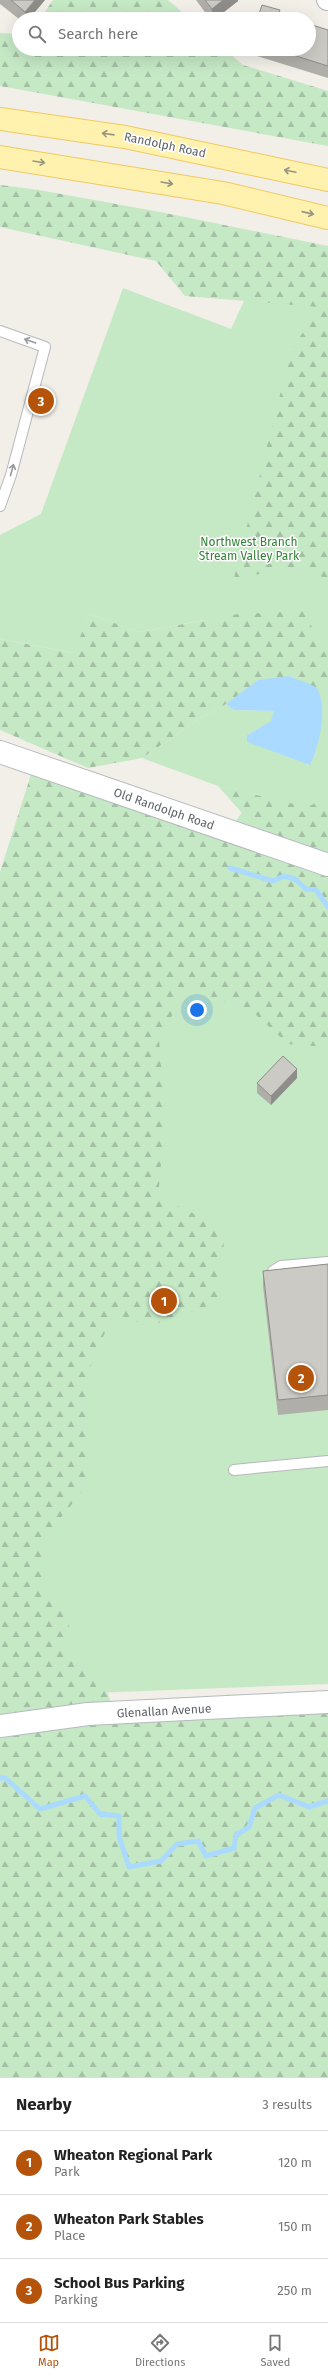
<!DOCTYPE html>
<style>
:root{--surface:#fff;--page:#f6f6f6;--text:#222;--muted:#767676;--line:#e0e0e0;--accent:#b45309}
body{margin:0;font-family:"Fira Sans",sans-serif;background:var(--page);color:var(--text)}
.you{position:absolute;left:197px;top:1010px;width:14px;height:14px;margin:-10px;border:3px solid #fff;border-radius:50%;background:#1a73e8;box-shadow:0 0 0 6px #1a73e833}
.badge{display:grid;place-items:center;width:26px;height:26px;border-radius:50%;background:var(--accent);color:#fff;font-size:13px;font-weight:700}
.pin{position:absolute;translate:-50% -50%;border:2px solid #fff;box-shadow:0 1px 4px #0006}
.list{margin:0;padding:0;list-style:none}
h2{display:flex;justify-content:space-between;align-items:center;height:52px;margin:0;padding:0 16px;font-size:17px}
h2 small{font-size:13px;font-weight:400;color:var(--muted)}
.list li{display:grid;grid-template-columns:26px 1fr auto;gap:12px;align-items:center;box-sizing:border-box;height:64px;padding:0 16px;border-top:1px solid var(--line)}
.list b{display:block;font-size:15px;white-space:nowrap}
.list p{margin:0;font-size:13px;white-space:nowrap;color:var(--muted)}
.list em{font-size:13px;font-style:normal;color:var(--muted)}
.icon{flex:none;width:22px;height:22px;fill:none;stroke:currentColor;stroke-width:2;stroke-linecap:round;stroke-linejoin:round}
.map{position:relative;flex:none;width:328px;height:2078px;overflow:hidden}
.search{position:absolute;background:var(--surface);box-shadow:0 4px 16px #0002;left:12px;right:12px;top:12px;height:44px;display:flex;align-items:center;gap:10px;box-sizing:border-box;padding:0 14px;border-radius:22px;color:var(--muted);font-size:15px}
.sheet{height:244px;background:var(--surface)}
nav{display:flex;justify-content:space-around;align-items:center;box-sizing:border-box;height:56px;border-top:1px solid var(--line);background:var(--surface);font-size:11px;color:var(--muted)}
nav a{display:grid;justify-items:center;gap:2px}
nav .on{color:var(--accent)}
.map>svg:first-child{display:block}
.green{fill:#c5e8c5}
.forest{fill:url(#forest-firs)}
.water{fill:#aadaff}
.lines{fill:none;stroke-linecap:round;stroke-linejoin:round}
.stream{stroke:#aadaff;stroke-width:5}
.lane-casing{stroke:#b5b8bc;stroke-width:12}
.street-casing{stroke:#b5b8bc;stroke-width:22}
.secondary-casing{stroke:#b6babf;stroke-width:24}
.primary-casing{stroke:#f2c960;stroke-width:24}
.lane{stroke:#fff;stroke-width:10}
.street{stroke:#fff;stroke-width:20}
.secondary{stroke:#fff;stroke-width:22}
.primary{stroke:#fff2af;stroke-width:22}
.wall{fill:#afaea9}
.shaded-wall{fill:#8f8d8a}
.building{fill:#cccac5;stroke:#8f8d8a}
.oneway{stroke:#979581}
.oneway2{stroke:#979a9d}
.labels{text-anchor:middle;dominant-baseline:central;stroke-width:3;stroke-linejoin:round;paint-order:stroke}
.street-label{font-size:12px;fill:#5f6368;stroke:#fff}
.park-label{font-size:12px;fill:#348238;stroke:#fff}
</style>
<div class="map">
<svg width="328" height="2078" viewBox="0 0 328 2078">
<defs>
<pattern id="forest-firs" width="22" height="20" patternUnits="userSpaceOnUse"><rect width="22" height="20" fill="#c5e8c5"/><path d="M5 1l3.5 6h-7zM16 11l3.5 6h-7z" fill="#a3c0a4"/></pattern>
</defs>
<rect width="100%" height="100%" fill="#f1efe8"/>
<!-- green -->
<path class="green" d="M269,247l59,25v592l-99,-34 26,-35 -37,-9 -76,-28 57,-39 27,-15 8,6 40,1 -2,10 -25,14 39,21 11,-91 -93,-45 -64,12 -51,-18 -14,39 -75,-14v-104l41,-21 82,-226 108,41z
M328,882v802l-263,10 -65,18v-795z"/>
<!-- forest -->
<path class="forest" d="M53,0h115l22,19h-150z
M0,33l19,1v15h205l19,16 85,26v55l-328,-60z
M0,185l39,5 121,22 168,34v334l-24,-13 -70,11 57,-227 28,-44 -134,-11 -29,-35 -156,-34z
M304,611l24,48v17l-11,13 -28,-13 -63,28 -27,15 -57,39 -54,10 -88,-38v-91l74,14 15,-39 51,18 98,-18z
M34,765l294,98v184l-40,-3 -35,-32 -65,-24 -29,50 6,83 -7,76 67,31 -6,73 -55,22 -54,-2 -20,46 -5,121 -42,52 -1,55 29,20 -8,40 42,31 10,28 213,-12v376h-328v-1206z
M218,786l89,21 21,-9v55l-69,-21z"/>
<!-- water -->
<path class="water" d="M289,676c8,4 21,7 28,12 11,20 3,55 -7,77l-63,-23v-7l24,-14 3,-10 -40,-1 -8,-6 32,-24z"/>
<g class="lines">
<!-- stream -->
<path class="stream" d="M230,868l43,13 11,-5 11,3 11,10 10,1 12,17
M0,1778h5l35,31 45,-13 15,18 19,2v20l10,31 32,-6 16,-17 21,-3 8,15 28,-8 2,-13 13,-8 6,-19 24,-13 30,12 19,-6"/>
<defs>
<path id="lane" d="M0,331l45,16 -34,128 -11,31
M274,1281l-1,-10 8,-5 47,-4
M234,1470l94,-9"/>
<path id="street" d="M327,0h1"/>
<path id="secondary" d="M0,752l328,113
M0,1726l88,-12 240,-12"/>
<path id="primary" d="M0,119l125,18 203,43
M0,157l223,36 105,25"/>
</defs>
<!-- lane casing -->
<use href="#lane" class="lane-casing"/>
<!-- street casing -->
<use href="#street" class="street-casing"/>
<!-- secondary casing -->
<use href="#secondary" class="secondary-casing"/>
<!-- primary casing -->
<use href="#primary" class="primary-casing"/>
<!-- lane -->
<use href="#lane" class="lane"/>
<!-- street -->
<use href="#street" class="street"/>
<!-- secondary -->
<use href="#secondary" class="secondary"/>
<!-- primary -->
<use href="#primary" class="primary"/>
</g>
<!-- wall -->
<path class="wall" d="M0,0h45l-16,19h-10l-19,-15z
M196,0h42v1l-23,18h-5z
M328,30v48l-71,-22v-7h52z
M297,1078l-26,27 -14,-12v-10z
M328,1264v146l-50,5 -15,-129v-15z"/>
<!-- shaded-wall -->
<path class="shaded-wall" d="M35,0h10l-16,19h-4v-7z
M223,0h15v1l-23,18h-3v-10z
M297,1069v9l-26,27v-9z"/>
<!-- building -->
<path class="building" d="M11,0h24l-10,12z
M205,0h18l-11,9z
M262,5l18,5 -2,5 15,4h-30l-5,-2z
M309,24l19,6v36l-54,-17h35z
M283,1056l14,13 -26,27 -14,-13z
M328,1264v131l-50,5 -15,-129z"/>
<!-- one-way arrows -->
<defs><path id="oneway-shaft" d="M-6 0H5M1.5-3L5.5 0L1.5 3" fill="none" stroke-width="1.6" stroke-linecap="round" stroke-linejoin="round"/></defs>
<g class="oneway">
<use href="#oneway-shaft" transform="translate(108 134) rotate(-172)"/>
<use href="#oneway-shaft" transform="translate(39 162) rotate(9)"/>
<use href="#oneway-shaft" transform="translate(290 171) rotate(-168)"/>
<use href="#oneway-shaft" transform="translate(167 183) rotate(10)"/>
<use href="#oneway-shaft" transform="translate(308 213) rotate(13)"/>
</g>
<g class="oneway2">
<use href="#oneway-shaft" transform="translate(30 341) rotate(-160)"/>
<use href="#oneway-shaft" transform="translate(12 470) rotate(-75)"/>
</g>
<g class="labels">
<!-- street labels -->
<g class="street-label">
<text transform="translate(165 145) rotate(12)">Randolph Road</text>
<text transform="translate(164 809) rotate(19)">Old Randolph Road</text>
<text transform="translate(164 1711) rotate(-3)">Glenallan Avenue</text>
</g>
<!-- park labels -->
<g class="park-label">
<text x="249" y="542">Northwest Branch<tspan x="249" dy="14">Stream Valley Park</tspan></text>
</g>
</g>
</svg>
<div class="you"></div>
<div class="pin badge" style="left:164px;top:1301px">1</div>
<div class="pin badge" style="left:301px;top:1378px">2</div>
<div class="pin badge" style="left:41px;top:401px">3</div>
<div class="search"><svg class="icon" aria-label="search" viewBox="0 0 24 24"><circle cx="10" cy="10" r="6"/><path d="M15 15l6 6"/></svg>Search here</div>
</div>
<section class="sheet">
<h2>Nearby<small>3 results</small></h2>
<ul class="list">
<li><span class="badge">1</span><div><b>Wheaton Regional Park</b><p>Park</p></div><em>120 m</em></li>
<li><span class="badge">2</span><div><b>Wheaton Park Stables</b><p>Place</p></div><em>150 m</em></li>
<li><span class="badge">3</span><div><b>School Bus Parking</b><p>Parking</p></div><em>250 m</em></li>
</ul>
</section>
<nav>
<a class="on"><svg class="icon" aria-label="map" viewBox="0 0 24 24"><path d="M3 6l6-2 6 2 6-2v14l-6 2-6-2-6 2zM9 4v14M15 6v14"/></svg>Map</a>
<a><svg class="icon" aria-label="directions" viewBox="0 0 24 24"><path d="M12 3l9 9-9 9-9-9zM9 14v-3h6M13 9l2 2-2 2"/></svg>Directions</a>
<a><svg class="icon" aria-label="saved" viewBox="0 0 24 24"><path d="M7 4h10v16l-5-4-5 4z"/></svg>Saved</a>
</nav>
